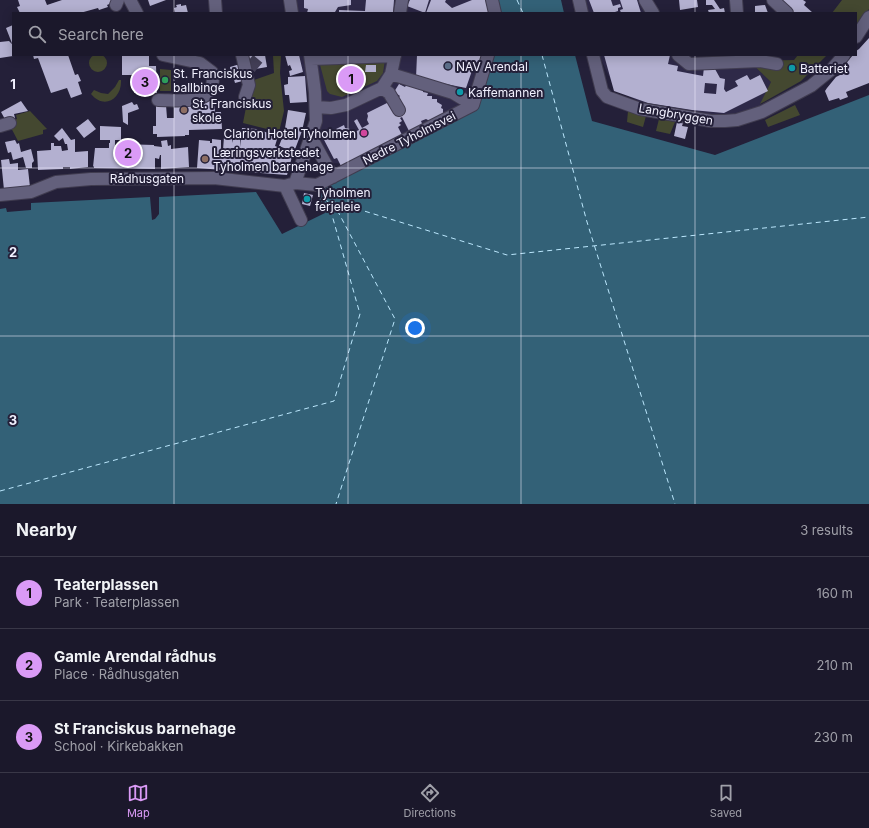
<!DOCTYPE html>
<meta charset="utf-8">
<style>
:root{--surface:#1b182b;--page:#282537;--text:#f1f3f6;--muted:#a0a0a9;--line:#393747;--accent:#da9af6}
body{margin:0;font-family:Inter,sans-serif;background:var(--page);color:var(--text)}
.you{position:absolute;left:415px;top:328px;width:14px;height:14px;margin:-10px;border:3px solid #fff;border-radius:50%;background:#1a73e8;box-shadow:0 0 0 6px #1a73e833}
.badge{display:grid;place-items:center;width:26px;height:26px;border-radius:50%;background:var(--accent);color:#111;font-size:13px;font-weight:700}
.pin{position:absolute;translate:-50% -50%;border:2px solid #fff;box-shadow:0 1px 4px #0006}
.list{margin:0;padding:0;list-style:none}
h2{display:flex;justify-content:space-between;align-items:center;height:52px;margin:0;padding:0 16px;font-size:17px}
h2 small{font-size:13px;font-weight:400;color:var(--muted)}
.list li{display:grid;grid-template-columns:26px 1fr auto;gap:12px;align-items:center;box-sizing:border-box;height:72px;padding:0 16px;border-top:1px solid var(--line)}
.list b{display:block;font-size:15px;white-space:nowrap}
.list p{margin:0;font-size:13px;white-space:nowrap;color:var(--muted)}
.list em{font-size:13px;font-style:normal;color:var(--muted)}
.icon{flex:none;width:22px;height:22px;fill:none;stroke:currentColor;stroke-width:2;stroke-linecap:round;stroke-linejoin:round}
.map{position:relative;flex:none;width:869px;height:504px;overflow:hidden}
.search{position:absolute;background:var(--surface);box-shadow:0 2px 10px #0003;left:12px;right:12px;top:12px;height:44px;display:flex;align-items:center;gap:10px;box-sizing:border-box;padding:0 14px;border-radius:0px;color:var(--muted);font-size:15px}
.sheet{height:268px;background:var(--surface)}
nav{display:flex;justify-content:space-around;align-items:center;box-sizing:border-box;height:56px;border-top:1px solid var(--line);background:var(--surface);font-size:11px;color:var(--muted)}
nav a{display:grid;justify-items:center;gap:2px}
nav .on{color:var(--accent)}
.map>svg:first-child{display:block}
.built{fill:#2e2948}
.green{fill:#444830}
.water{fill:#336177}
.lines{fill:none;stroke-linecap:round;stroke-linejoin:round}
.ferry{stroke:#bbe7fd;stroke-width:1;stroke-dasharray:5 4;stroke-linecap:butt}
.building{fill:#b3b0d0;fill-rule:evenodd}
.minor-tunnel{stroke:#433f57;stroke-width:12;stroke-dasharray:12 6;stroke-linecap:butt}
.minor-casing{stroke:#403c50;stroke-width:14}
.minor{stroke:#63607c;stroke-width:12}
.grid{fill:none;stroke:#f2f1ff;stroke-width:1;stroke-opacity:0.55}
.service-dot{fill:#5c6f8a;stroke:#242039;stroke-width:1.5}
.culture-dot{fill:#0f9aa8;stroke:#242039;stroke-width:1.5}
.leisure-dot{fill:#2e9e5b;stroke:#242039;stroke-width:1.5}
.education-dot{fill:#8d6e63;stroke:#242039;stroke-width:1.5}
.hotel-dot{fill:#d1479c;stroke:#242039;stroke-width:1.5}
.labels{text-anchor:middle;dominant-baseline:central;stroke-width:4;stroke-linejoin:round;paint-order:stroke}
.poi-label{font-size:12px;fill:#f2f1ff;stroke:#242039;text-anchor:start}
.street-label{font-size:12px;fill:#f2f1ff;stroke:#242039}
.grid-label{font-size:13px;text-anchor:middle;font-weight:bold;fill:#f2f1ff;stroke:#242039;stroke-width:4;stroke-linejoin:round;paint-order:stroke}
</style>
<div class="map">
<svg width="869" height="504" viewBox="0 0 869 504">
<rect width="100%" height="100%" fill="#242039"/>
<!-- built -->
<path class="built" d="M290,0h207l3,13h-210z
M572,0h67l7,13h-65l-5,-13z
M299,55h195l-19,55 -106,54 -48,-1 -4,-1 -1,-19 -10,-60z
M599,55h85l2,1 63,5 22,21 -12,26 -42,13 -62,-11 -40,-21z"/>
<!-- green -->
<path class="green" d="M842,0h27v9l-13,16v-12h-24z
M89 63a9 9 0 1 1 18 0a9 9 0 1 1-18 0Z
M273,55h8l-1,18 4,38 -5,21 -36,-9 8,-42 23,-8z
M798,55h29l-26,26 -41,23 11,-22 -22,-21 45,-1z
M385,60l-2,13 -6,8 -35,16 -12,-3 -3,-3 -8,-30z
M160,69l11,1v21h-11z
M119,80h2c1,19 -17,30 -30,14l3,-4 7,3 7,1 7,-7z
M795,105l5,10 -32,12 -3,-7z
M30,111l17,18 -4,1v4l-25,7 -10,-19 9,-3 -1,-4z
M628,111l18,5 -3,11 -16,-5z
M659,119l16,3 -5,12 -14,-3z"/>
<!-- water -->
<path class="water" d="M497,0h64l3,13h-64z
M494,55h81l17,66 123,34 154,-60v409h-869v-295l6,-1 1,4 24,-2v-7l119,-6 2,23 3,-1 4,-5v-17l97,-5 26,42 43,-21 -9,-7 7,-18 152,-78z"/>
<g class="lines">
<!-- ferry -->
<path class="ferry" d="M517,0l6,13
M542,55l45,167 88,282
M322,198l185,57 362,-38
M324,199l11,7 60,113 -59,185
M0,491l334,-90 26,-87 -30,-106 -8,-11"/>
</g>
<!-- building -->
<path class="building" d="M18,0h27l2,5 15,-5h52v2l-7,3 1,2 -9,3 -1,-2 -18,5h-60l-3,-6 3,-1z
M148,0h18l-16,6z
M304,0h47v5l-13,2 -3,5 -6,1h-22l1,-4 -4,-1z
M366,0h28l-1,13h-54v-3l26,1z
M410,0h19l-4,13 -18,-7z
M431,0h15l-1,2 7,6 20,-8h17l5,13h-68z
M589,0h22l2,6 7,-2 1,3 -3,1v3l-3,1v1h-21z
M620,0h17l4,13h-20l-1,-3 3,-1z
M679,0h18l1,7 -18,3z
M706,0h8l6,9 4,-1 1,5h-16l-1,-3 7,-1 -3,-4h-6z
M779,0h24l3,2 -2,3 9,8h-21z
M181,4v2l5,-1 2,8h-13l-1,-5 3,-1 -1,-2z
M765,5l3,8h-13v-7z
M13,25v21l-7,-18z
M869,38v45l-23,9 2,5 -8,3 -1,-2 -10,3 -4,-10 2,-3 9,-11 4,-2 8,-10 -1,-3 6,-7h3v-4l3,-2z
M9,41l3,3 1,12 -13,2v-16z
M33,55h35l7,20 3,-1 3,7 -3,1 4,12 -11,4 -4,-10 -16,5 -13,-35 -4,1z
M122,55h27v11h7l1,27h-23v-18h-12z
M246,55h19l2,12 -18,3z
M285,55h14l4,17 -13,4 -1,-5 3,-1 -2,-5 -2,1z
M417,55h68l-5,8 -5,-1 -9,26 -50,-10z
M604,55h66l-2,9 10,2 -1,5 26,5 1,-9 11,2 5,9 5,1 -1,10 2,3 12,-6 -3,-5 12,-6 3,5 10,-5 8,16 -44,22 -32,-3 -44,-7 -34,-12zM705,83l12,1 -1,10 -12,-1z
M240,64l6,16 -11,3 -2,-7h-2l-1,-9z
M366,65h10v7h-11z
M305,76l2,26 -17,1 -1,-8h-4l-1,-10 4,-1v-7z
M399,84l6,3 2,-3 3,2v-1l8,2v2l5,1v2l5,1 -1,3h5v3h5v3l5,3 -1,3 2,1v7l-11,6 -6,-3 -5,2 2,5 -13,7 -8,-16 -2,1 2,3 -3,2 2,2 -3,2 4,8 -61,31 -4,-8 -3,1 -12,-23 22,-11 1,3 5,1 2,4 7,-3 -5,-9 3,-2 5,9 7,-4 -2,-4 1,-4 -1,-3 22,-11 12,7 4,-1 -5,-6 1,-2 -3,-2 2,-2 -6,-4z
M191,87h8l1,9h-17v-7h8z
M214,99l1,13h6l1,17 -33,1v5h-4v1l-28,1v-3h-4v-8h3v-21h10l1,13h7v-12h23v-6z
M21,101l7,10 -14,3 1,4 -9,3 -5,-9z
M132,102l2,3 3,-1 2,5 -11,4v12l-5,-3 -1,-16z
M288,110l18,3 -4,18 -8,21 -15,-6 7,-18h-1z
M88,119l8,10 -12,9 -8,-10z
M677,122l6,1 -1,3 6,1 -3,12 -11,-3z
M100,126l21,1v13h-6v9h6v-5l33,1v1l8,1 -1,-6 6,-1 1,6 3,-1v4l17,-2 1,20 -28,2v-14h-1l-1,4 -4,-1v11l-61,-1v-2l-1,1 2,-19h14v-5h1v-3h-10z
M62,128l9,12 4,-1v13l13,-1v16l-18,2v-2h-7v2l-25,1 -1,-19 14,-1v-7h3v3h7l1,5 6,-1 -1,-6h-2l-2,-6 -4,3 -5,-5z
M242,128l14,1 22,7 -3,10 18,7 -6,22 -90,-7 2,-28 11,1v2h2v-4l9,1v10h2l1,-13h8v6l1,-4h7v8z
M15,140l2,4 2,-1 2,9 10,-3 3,12 -2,2v5h-6l-3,-11 -10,3 -2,-8 -3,1 -3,-11z
M9,159l1,5 8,-1v7l10,-1 2,18 -26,3 -3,-30z
M304,193l9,2 -3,11 -8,-2z"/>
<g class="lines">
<!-- minor-tunnel -->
<path class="minor-tunnel" d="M250,68l11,-13"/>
<defs>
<path id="minor" d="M130,0l7,13
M215,0l1,13
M290,0l2,13
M492,0l3,13
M579,0l3,13
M645,0l8,13
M736,0l1,13
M773,0l14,13
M116,5l2,-5
M400,13l2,-13
M856,37l13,-20
M242,55l7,30 -4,12
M593,55l9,36 5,6 33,12 71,12h14l12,-1 25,-8 49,-26 21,-17 12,-14
M678,55l11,9 71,-3 17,3
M311,59l84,-3
M391,74l62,19 20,12
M382,88l7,5 10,17
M158,100c23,0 61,7 54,-28l-12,-9 -37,-8
M316,107l15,1 15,-3 36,-17 9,-14 4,-19
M0,126l10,-3
M311,137l22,40
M295,183l22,2 156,-80 15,-50
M295,183l21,-62 -1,-29 -5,-37
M285,186l16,34
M0,195l31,-3 25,-10 35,-3 123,-1 71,8 10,-3"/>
</defs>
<!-- minor casing -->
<use href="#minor" class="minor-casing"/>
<!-- minor -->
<use href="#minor" class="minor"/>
</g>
<!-- grid -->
<path class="grid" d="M174,0v13M348,0v13M521,0v13M695,0v13M174,55v449M348,55v449M521,55v449M695,55v449M0,168h869M0,336h869"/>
<!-- markers -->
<circle class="service-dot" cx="448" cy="66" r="4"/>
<g class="culture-dot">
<circle cx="792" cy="68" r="4"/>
<circle cx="460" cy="92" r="4"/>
<circle cx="307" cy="199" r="4"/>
</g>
<circle class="leisure-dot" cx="165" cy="80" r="4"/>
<g class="education-dot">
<circle cx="184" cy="110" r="4"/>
<circle cx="205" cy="159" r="4"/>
</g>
<circle class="hotel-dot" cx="364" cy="133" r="4"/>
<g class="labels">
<!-- poi labels -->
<g class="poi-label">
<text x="456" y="66">NAV Arendal</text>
<text x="800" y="68">Batteriet</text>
<text x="173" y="73">St. Franciskus<tspan x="173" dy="14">ballbinge</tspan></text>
<text x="468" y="92">Kaffemannen</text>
<text x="192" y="103">St. Franciskus<tspan x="192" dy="14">skole</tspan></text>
<text x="356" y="133" text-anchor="end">Clarion Hotel Tyholmen</text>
<text x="213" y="152">Læringsverkstedet<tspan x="213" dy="14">Tyholmen barnehage</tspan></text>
<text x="315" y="192">Tyholmen<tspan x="315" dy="14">ferjeleie</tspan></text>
</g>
<!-- street labels -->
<g class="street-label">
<text transform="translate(676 114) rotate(10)">Langbryggen</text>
<text transform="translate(409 138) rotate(-27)">Nedre Tyholmsvei</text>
<text x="147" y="178">Rådhusgaten</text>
</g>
</g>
<g class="grid-label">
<text x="13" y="89">1</text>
<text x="13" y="257">2</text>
<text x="13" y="425">3</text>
</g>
</svg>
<div class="you"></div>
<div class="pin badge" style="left:351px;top:79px">1</div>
<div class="pin badge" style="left:128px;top:153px">2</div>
<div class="pin badge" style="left:145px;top:82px">3</div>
<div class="search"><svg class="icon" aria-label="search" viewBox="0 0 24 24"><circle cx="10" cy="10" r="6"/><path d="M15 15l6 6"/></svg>Search here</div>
</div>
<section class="sheet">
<h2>Nearby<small>3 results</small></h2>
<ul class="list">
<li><span class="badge">1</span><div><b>Teaterplassen</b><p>Park · Teaterplassen</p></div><em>160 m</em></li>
<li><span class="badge">2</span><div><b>Gamle Arendal rådhus</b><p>Place · Rådhusgaten</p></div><em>210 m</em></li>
<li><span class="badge">3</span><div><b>St Franciskus barnehage</b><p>School · Kirkebakken</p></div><em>230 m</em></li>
</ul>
</section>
<nav>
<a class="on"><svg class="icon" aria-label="map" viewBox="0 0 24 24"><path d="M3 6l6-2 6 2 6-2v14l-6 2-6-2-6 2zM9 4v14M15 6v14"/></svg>Map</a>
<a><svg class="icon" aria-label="directions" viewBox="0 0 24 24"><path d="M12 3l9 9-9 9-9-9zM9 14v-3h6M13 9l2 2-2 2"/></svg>Directions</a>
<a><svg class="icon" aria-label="saved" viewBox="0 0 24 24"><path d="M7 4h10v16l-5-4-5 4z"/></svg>Saved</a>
</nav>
